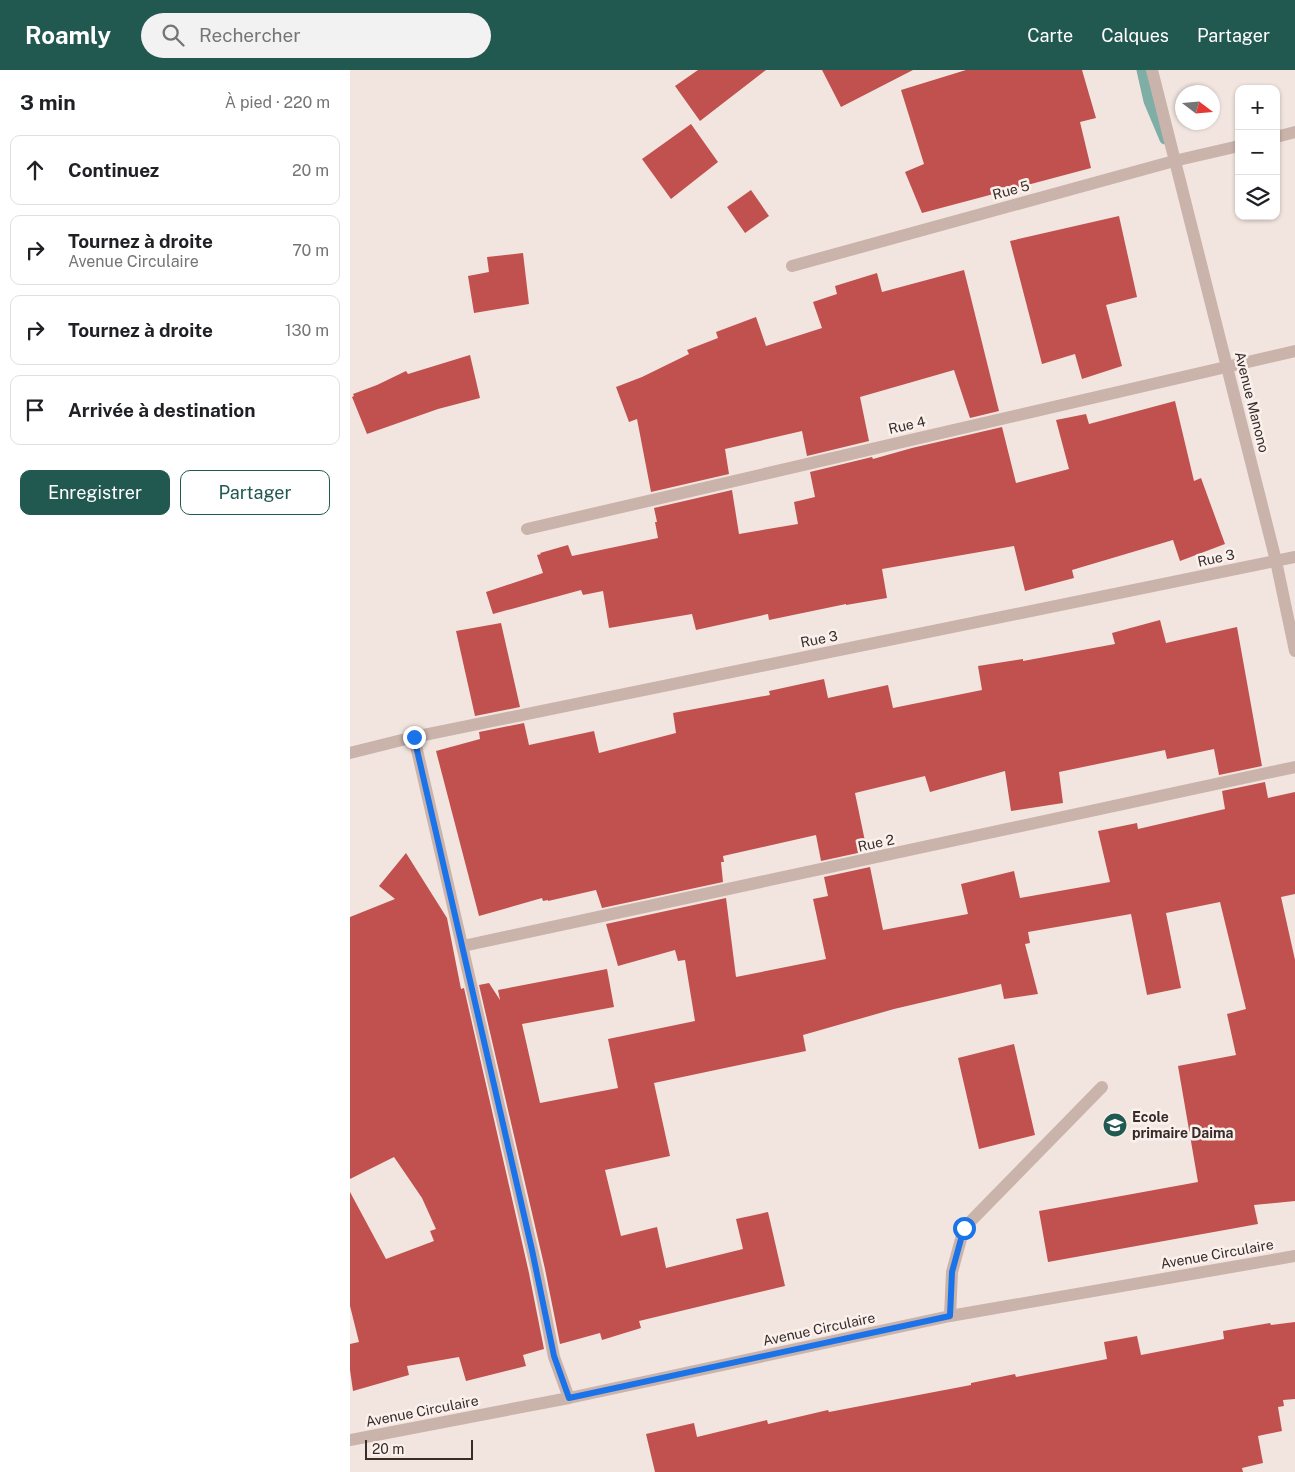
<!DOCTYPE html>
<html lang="fr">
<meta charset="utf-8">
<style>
:root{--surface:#fff;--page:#f2f2f2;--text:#202124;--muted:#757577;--line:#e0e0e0;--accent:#215850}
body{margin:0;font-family:"Public Sans",sans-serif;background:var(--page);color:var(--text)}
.controls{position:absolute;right:15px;top:15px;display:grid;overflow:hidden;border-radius:10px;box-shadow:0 1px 4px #0004}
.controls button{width:45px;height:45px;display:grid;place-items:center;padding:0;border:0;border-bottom:1px solid var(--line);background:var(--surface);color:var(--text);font:25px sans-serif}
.compass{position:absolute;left:825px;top:15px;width:45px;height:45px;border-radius:50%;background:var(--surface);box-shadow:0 1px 4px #0004;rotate:106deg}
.scale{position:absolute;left:15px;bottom:12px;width:108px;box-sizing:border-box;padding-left:5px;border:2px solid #382c2a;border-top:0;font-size:14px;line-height:18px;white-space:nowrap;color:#382c2a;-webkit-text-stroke:4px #faf0ec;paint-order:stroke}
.stop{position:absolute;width:15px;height:15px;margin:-11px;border:4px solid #1a73e8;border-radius:50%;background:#fff}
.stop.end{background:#1a73e8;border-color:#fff;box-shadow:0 1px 5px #0008}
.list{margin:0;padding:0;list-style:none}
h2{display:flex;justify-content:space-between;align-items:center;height:65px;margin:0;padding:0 20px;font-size:21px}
h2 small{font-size:16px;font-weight:400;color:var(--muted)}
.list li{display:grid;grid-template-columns:32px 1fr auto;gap:15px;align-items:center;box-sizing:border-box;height:70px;margin:0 10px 10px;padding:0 10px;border:1px solid var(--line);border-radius:10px}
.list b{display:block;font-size:19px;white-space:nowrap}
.list p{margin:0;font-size:16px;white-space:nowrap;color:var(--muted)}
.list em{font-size:16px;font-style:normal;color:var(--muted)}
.actions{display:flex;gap:10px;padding:15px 20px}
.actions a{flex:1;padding:11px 0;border:1px solid var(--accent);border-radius:10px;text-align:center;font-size:18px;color:var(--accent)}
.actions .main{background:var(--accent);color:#fff}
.icon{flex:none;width:28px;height:28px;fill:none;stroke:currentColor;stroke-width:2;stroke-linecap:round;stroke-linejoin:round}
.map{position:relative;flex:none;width:945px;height:1402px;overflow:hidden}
header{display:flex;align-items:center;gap:30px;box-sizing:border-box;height:70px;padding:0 25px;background:var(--accent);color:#fff}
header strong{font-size:24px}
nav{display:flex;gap:28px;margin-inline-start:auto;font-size:18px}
.search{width:350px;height:45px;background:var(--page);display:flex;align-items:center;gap:12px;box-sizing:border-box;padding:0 18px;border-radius:28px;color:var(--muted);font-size:19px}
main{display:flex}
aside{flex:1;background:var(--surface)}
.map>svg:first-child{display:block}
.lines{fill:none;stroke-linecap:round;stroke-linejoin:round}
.stream{stroke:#7faea6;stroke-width:11}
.building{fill:#c1514e}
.minor{stroke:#cab3ab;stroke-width:12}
.route{stroke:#1a73e8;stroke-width:6}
.labels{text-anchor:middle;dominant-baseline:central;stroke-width:5;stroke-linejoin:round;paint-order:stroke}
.street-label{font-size:14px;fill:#382c2a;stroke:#faf0ec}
.poi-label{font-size:14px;font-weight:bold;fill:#382c2a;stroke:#faf0ec;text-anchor:start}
</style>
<header>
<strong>Roamly</strong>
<div class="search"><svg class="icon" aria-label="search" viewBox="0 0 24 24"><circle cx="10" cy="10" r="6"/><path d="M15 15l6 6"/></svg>Rechercher</div>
<nav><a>Carte</a><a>Calques</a><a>Partager</a></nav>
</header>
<main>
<aside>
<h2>3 min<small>À pied · 220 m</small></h2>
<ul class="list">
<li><svg class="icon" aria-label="ahead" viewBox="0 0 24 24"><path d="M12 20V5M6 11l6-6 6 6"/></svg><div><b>Continuez</b></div><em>20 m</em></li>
<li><svg class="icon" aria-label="right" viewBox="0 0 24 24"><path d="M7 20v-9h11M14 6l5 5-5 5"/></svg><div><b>Tournez à droite</b><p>Avenue Circulaire</p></div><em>70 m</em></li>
<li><svg class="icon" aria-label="right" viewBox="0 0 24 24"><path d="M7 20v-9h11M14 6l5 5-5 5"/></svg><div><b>Tournez à droite</b></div><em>130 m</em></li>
<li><svg class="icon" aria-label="arrive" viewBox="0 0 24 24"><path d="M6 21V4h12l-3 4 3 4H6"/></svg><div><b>Arrivée à destination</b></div></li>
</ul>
<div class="actions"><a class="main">Enregistrer</a><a>Partager</a></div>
</aside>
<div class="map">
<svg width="945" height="1402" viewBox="0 0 945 1402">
<rect width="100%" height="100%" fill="#f2e5df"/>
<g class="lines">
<!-- stream -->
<path class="stream" d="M792,0l7,31 16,38"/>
</g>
<!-- building -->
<path class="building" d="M348,0h68l-66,51 -25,-35z
M472,0h91l-72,37z
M616,0h116l14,48 -16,4 11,46 -169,45 -17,-41 19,-8 -23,-74z
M341,54l27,38 -47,37 -29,-40z
M401,120l18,26 -24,17 -18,-26z
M769,146l18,81 -31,8 16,61 -40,13 -7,-25 -33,10 -32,-123z
M173,183l6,51 -55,9 -6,-37 21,-4 -2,-15z
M614,200l35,141 -29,7 -16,-48 -94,27 9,44 -62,15 -5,-25 -77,18 4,25 -78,18 -14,-73 -8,3 -13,-35 26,-10 47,-23 -2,-4 31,-12 -2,-6 40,-15 10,29 56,-18 -9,-26 24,-8 -2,-8 42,-13 5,19z
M120,285l10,43 -42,11 -71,25 -15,-37 2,-1 -1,-2 24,-9 29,-14 2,3z
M825,331l19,80 7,-3 24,66 -45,17 -7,-21 -101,30 2,8 -49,13 -11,-45 -132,23 5,29 -41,7v-1l-77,16 -1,-6 -72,16 -4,-16 -83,14 -6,-37 -20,4 -2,-5 -88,24 -7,-22 57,-19 -6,-18 4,-1 -1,-1 28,-8 4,11 86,-18 -3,-16h2l-3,-14 78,-18 7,44 59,-10 -4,-22 21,-5 -5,-25 62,-15 1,2 39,-11 90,-21 14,56 53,-14 -13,-49 30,-6 3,10z
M810,550l6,23 71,-16 25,139 -43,9 -5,-26 -47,10 -2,-9 -106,22 4,31 -52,8 -6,-40 -75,21 -5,-16 -70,17 12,58 -46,10 -5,-26 -93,21 1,6h-3l2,20 -121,26 -6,-18 -48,11v-1l-5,1 -1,-3 -63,18 -43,-165 44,-12 -1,-7 45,-9 5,22 65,-14 5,22 77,-20 -3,-20 97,-18 -1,-4 55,-12 4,19 60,-13 5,23 89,-18 -4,-24 45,-7v2l92,-17 -3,-11z
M151,553l19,84 -45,9 -19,-85z
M915,712l3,16 27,-6v102l-14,3 14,63v241l-41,4 4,19 -210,38 -9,-51 159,-29 -20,-116 58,-11 -9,-41 19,-5 -26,-107 -54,11 15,75 -34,7 -16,-81 -103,18 2,11 -5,1 13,50 -34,5 -3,-15 -107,25 -91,26 3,16 -152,32 16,73 -65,14 16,66 36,-9 9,41 77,-19 -7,-30 32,-7 17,74 -146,35 2,7 -39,12 -2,-7 -40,11 -15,-75 -66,-284 10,-2 11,17 -2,-10 109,-21 7,38 -92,17 18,79 78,-15 -10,-49 87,-18 -10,-61 -7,1 -3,-11 -57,16 -12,-42 120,-26 10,79 90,-18 -13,-60 15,-3 -4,-19 46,-10 13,63 85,-16 -7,-30 53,-13 6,27 90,-16 -12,-51 39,-8 1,6 87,-20 -3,-18z
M56,783l41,65 14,71 3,-1 65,285 15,76 -21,6 3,11 -60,15 -7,-24 -52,9 2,9 -56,16 -3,-21v-26l9,-2 -9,-36v-114l36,67 48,-18 -4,-10 6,-2 -14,-31 -28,-41 -44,22v-262l45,-18 -16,-13z
M664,974l21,91 -56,14 -21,-91z
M945,1252v77l-12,1 1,6 -6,1 4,24 -24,5 5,27 -21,5 1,4h-588l-9,-38 48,-11 3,14 70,-17 1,4 60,-14 1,2 142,-27v-2l44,-9 1,3 91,-18 -3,-17 33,-6 4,19 83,-16 -1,-8 47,-8 1,2z"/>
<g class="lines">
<!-- minor -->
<path class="minor" d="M802,0l124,491 19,90
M926,67l19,-5
M442,196l382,-105 65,-15
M177,459l768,-178
M64,667l123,534 17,86 15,41
M0,683l64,-16 881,-180
M113,876l832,-179
M600,1246l2,-44 12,-44 138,-141
M0,1370l219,-42 381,-82 345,-60"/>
</g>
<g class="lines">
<!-- route -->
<path class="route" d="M64,667l118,513 22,106 15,42 381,-82 2,-44 12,-44"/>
</g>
<!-- icons -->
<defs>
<symbol id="school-disc" viewBox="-11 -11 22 22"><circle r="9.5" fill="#215850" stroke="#faf0ec"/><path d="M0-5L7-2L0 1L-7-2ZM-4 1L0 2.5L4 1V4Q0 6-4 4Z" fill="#fff"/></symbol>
</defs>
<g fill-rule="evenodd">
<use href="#school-disc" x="751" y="1041" width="28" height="28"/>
</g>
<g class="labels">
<!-- street labels -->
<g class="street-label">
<text transform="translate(661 120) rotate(-15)">Rue 5</text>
<text transform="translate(902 332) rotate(76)">Avenue Manono</text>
<text transform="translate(557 355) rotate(-13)">Rue 4</text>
<text transform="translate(866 488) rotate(-12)">Rue 3</text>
<text transform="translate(469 569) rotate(-11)">Rue 3</text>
<text transform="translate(526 773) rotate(-12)">Rue 2</text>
<text transform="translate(867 1184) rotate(-10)">Avenue Circulaire</text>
<text transform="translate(469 1259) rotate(-12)">Avenue Circulaire</text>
<text transform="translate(72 1341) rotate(-11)">Avenue Circulaire</text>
</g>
<!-- poi labels -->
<g class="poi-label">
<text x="782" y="1047">Ecole<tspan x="782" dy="16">primaire Daima</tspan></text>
</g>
</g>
</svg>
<div class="controls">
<button>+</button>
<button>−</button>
<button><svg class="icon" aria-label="layers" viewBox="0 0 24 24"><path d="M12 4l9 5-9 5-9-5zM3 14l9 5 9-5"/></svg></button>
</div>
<svg class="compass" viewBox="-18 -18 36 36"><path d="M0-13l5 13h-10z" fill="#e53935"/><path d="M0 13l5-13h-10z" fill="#757577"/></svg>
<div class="scale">20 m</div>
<div class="stop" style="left:614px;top:1158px"></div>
<div class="stop end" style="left:64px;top:667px"></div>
</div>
</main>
